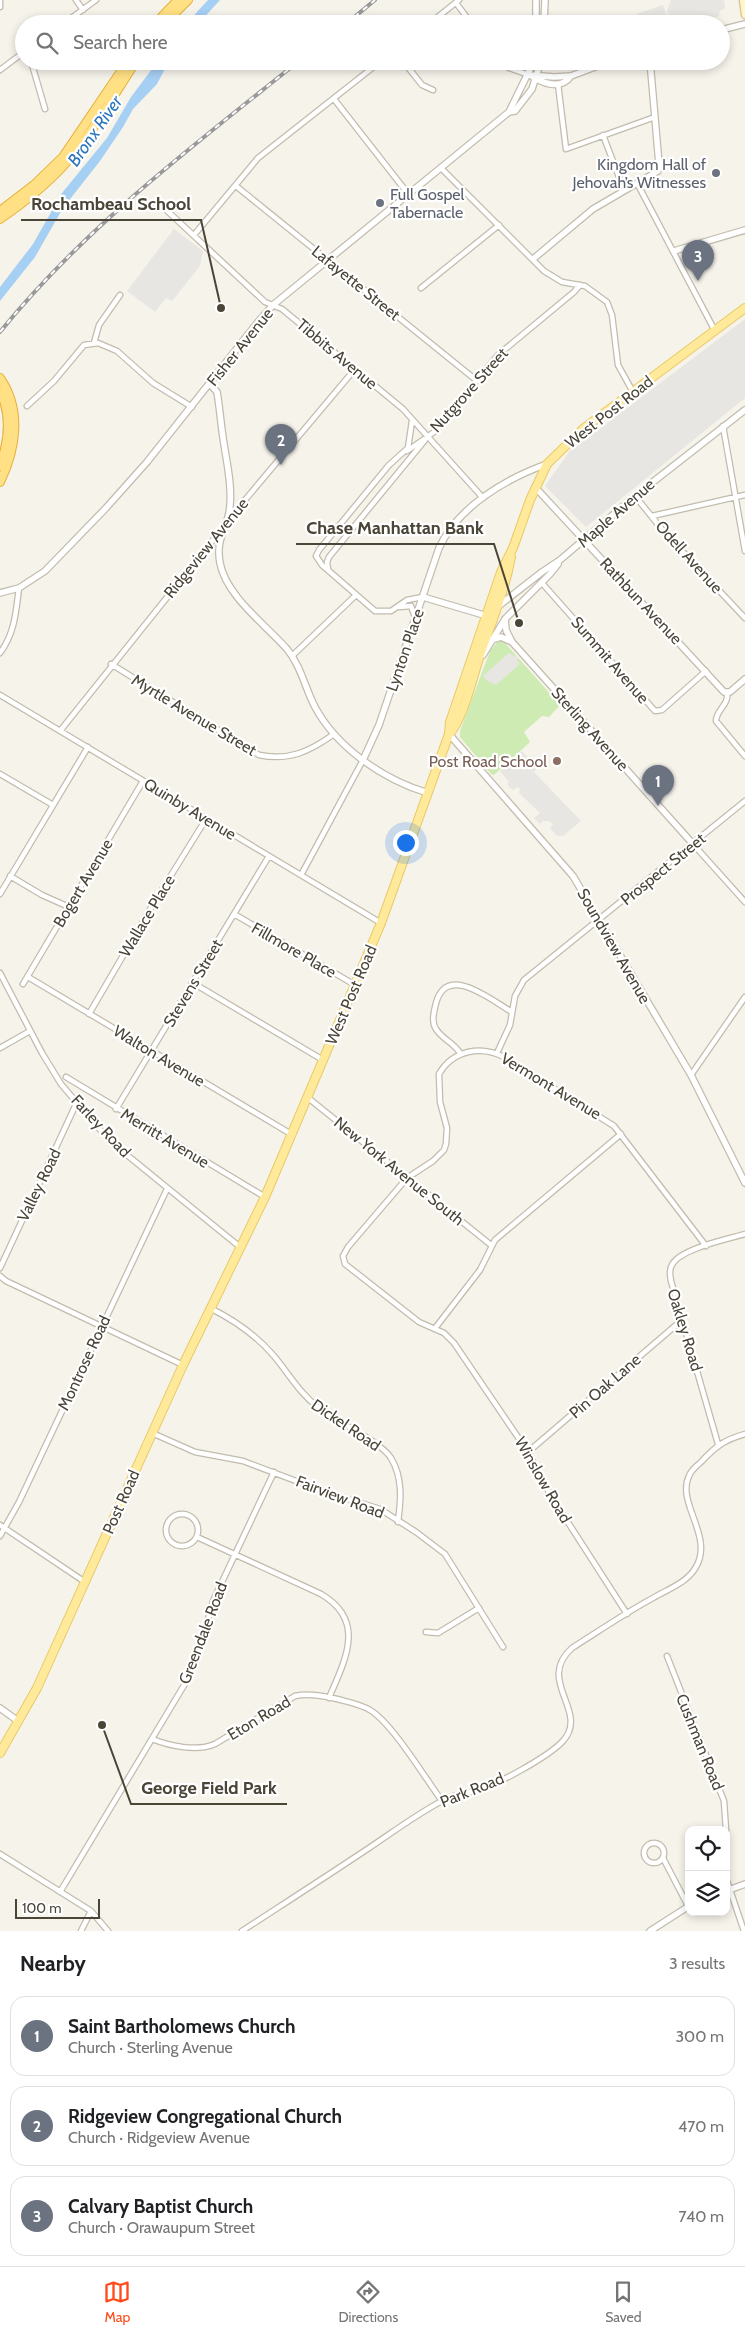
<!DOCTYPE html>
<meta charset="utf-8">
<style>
:root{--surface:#fff;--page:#f2f2f2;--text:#202124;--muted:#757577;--line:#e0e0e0;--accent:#ff4a19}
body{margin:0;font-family:Cabin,sans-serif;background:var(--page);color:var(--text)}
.controls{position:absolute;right:15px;bottom:15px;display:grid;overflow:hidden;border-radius:10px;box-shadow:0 2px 8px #0003}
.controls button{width:45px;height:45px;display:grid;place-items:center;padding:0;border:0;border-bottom:1px solid var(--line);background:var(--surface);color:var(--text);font:25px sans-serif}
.scale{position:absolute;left:15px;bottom:12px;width:85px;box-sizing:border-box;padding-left:5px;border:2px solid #4b4538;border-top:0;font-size:14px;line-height:18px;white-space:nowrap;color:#4b4538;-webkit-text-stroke:4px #fff;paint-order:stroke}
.you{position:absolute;left:405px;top:842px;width:18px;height:18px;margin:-12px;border:4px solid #fff;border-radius:50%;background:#1a73e8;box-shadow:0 0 0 8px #1a73e833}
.badge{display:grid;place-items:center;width:32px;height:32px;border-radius:50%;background:var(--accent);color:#fff;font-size:16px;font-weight:700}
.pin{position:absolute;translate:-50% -41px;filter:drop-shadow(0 1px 2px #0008)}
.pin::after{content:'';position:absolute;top:26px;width:18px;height:15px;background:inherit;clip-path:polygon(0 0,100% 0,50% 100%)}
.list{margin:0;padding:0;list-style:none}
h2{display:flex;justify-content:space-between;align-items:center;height:65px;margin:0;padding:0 20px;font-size:21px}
h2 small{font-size:16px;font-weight:400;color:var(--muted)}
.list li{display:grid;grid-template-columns:32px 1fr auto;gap:15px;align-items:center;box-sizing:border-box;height:80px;margin:0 10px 10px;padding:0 10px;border:1px solid var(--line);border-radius:15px}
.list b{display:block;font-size:19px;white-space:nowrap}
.list p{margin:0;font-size:16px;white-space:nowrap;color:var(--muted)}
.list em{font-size:16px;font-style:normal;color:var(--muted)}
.icon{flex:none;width:28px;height:28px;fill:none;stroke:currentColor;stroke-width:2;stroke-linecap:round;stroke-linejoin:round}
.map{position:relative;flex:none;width:745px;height:1931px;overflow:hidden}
.search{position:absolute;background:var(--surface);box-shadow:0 2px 8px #0003;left:15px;right:15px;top:15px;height:55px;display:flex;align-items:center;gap:12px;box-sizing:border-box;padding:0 18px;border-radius:28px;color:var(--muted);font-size:19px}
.sheet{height:335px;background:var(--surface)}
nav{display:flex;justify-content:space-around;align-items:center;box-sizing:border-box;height:70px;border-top:1px solid var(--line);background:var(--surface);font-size:14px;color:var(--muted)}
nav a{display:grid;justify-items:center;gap:2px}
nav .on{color:var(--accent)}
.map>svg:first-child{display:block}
.green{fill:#ceebb3}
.parking{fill:#e7e6e2}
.water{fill:#a6cff4}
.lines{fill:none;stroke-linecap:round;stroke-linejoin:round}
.minor-casing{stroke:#c2bcad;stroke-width:7}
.tertiary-casing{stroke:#c2bcad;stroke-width:8}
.secondary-casing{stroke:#d7ca99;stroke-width:9}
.primary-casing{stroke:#e9ca66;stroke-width:10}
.trunk-casing{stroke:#e4af37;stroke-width:10}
.minor{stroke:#fff;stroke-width:4.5}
.tertiary{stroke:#fff;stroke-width:5.5}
.secondary{stroke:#fff6cc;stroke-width:6}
.primary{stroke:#ffe99b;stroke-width:8}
.trunk{stroke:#ffe084;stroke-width:8}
.rail-casing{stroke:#999;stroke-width:4}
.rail{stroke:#fff;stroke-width:2;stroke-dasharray:5.5;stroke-linecap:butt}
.worship-dot{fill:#6b7280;stroke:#fff;stroke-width:2}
.education-dot{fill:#8d6e63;stroke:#fff;stroke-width:2}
.labels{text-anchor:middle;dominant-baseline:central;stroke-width:4.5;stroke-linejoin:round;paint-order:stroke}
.worship-label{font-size:16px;fill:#5b616d;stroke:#fff;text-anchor:end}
.street-label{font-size:16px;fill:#4b4538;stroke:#fff}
.education-label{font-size:16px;fill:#785e54;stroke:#fff;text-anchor:end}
.water-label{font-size:18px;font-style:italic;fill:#2b76bc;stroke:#fff}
.leader{fill:none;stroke:#4b4538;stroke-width:2}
.callout-dot{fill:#4b4538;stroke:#fff;stroke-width:2}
.callout-label{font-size:18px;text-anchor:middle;font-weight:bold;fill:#4b4538;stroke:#fff;stroke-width:4.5;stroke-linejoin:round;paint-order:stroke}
</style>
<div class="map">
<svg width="745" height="1931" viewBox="0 0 745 1931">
<rect width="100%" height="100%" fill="#f6f3eb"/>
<!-- green -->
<path class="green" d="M501,641l5,3 54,61 -11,12 -7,-1 -18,16 6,10 -36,33 -3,-1 -31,-37v-6l30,-80 7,-9z"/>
<!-- parking -->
<path class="parking" d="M671,0h53l1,8 -5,3 -1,5 -29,8h-18l-5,-13z
M663,5l7,19h-30l-3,-10z
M174,229l29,22 -3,15 -28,35 -6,-3 -11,14 -28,-21z
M745,319v79l-159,129 -41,-41 24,-34z
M509,653l10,5 -2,2 3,4 -24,21 -10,-5 -3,-4z
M522,751l15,17 -3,4 47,49 -18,15h-6l-7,-8 3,-4 -4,-3h-6l-3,3 -6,-6 6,-5 -21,-20 1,-4 -2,-2 -6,3 -5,-6 2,-2 -9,-11z"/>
<!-- water -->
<path class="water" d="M208,0h12l-22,24h-12z
M158,61h11l-12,23 -24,25 -10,18 -23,34 -37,47 -28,49 -35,44v-14l33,-43 29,-51 45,-55 24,-41z"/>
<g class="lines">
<defs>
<path id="minor" d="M76,0l7,10
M0,1v6
M456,3l16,21
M63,24l33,-24
M429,24l30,-24
M31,61l14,48
M403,61l19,24 11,5
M501,61l8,7 20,7
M0,70l24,-18
M558,84l8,65 89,-32
M334,99l75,96
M603,135l21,55
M441,168l103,103 18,11 23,4 22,16 5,13 6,50 15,27
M637,183l78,148
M236,186l240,194
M157,205l5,1 103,96 17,7 121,100 80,89
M194,235l64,-77 123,-97
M421,288l78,-63
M94,343l5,-18 21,-30
M27,406l27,-25 30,-36 14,-2 19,8 36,32 39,24
M412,421l-4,27 -19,17 -70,85 -3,6 6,9 53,46h16l16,-11 16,-3
M723,426l22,125
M407,451l27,-19 64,-77 76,-63 6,-7
M635,496l30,37 80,85
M652,516l93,-21
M328,569l-1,-7 2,-5 96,-117
M542,583l113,128 7,-1 44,-39
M399,607l12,-1 4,11
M0,653c15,-20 16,-42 19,-65
M292,656l64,-61
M111,664l148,91c30,6 50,-3 75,-21
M727,693c2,12 -11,17 -11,28l29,35
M0,695l381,228
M60,731l185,-231 110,-131
M0,774l53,31
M693,844l52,58
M301,875l62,-115
M10,876l32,19 27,12
M0,894l88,-147
M234,914l121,71
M0,973l42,80 19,31 27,32 23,26 129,105
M28,977l263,157
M193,983l130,77
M23,984l120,-203
M89,1014l63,-108 54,-87
M0,1048l30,-17
M460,1053c-6,-10 -19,-15 -24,-24 -5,-7 -2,-18 0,-26 11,-40 55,-3 76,9
M497,1053l13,-28 5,-29 9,-16 221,-179
M691,1075l54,-78
M66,1077l199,120
M307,1097l184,148
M116,1109l153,-253
M0,1268l77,-166
M0,1276l6,5 177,84
M210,1308c24,12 47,28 64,48 15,18 26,38 45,52 19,15 60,32 72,50 12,20 10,42 7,64
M436,1327l44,-57 15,-30 126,-106
M152,1433l43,19 48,9 85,32 52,16 36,23 29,22 58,93
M718,1444l-47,-163c-1,-5 -2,-12 1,-16 7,-16 56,-26 73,-31
M528,1452l154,-132
M166 1530a16 16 0 1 1 32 0a16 16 0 1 1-32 0Z
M0,1525l85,57
M0,1536l19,-34 148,-313
M197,1537l124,57c46,27 24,66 8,104
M627,1614l-76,-118 -23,-44 -74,-109 -10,-10 -25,-11 -74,-58 -2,-8 5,-9 59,-69 26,-17 11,-11 2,-6 1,-16 -7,-26 -1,-28c14,-24 42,-29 65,-17l110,69 92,120
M426,1632l12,1 41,-25
M667,1656l57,145 2,29
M152,1739c18,7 45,13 63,5l80,-48c14,-3 28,0 42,3 11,3 23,5 33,11 22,13 55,68 72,91
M644 1853a10 10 0 1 1 20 0a10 10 0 1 1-20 0Z
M0,1854l91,57 17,20
M663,1858l25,48
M726,1878l18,53
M60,1892l126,-210 12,-26 15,-55 61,-129
M81,1931l10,-20
M242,1931c43,-28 85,-55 127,-83 24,-16 48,-34 73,-47 10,-6 22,-7 33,-10 22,-6 73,-34 88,-50 27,-30 -28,-60 9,-93 27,-17 53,-35 81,-50 15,-9 34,-15 43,-31 18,-31 -20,-64 -7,-91 2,-6 8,-10 12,-14 15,-16 23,-22 44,-28"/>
<path id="tertiary" d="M536,0v24
M544,24l1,-24
M721,30l24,-6
M529,75l25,2 17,-1 40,-15
M533,77c12,7 28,13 38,-1
M509,112l25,-51
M674,251l71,-21
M533,259l60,-50 65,-38 1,-7 -9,-103
M210,384l7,8c3,17 4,35 7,52 3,20 8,41 6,61 -1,23 -15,31 -10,58 6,33 46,62 67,86 14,17 18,39 28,58 22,41 69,73 113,86
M535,487l189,205h6l15,-13
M0,593l19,-5 26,-17 61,-63 41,-46 111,-140 15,-17 236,-193 6,-1 17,-22 9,-28
M423,597l64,19
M496,608l46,-36 18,-12 75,-64 110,-86
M505,619l1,11 6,12 181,202
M491,640l10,-3 11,5
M483,655l22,-36 45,-45 8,-10
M449,734l124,142 118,199 54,108
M363,760l16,-35 60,-177c19,-41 66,-69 108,-84
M0,1708l18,13
M726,1891l19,-7
M650,1931l39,-25"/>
<path id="secondary" d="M743,0l2,15"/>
<path id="primary" d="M449,734c14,-13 25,-62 32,-82 11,-31 24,-62 30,-95
M0,1753l37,-65 146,-323 82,-168 116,-274 68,-189 1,-12 51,-150 12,-24 17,-48 17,-36 36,-35 162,-121"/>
<path id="trunk" d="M155,24l23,-24
M164,24l24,-24
M0,211l34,-26 29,-28 65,-96
M0,219c23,-16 45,-33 64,-54 28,-31 49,-69 72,-104
M0,378c22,32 16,71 0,104
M0,391c12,24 9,50 0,75"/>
</defs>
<!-- minor casing -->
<use href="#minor" class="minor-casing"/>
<!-- tertiary casing -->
<use href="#tertiary" class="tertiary-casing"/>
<!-- secondary casing -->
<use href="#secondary" class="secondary-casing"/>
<!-- primary casing -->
<use href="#primary" class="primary-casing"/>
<!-- trunk casing -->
<use href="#trunk" class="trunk-casing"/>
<!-- minor -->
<use href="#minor" class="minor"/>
<!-- tertiary -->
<use href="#tertiary" class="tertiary"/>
<!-- secondary -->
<use href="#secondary" class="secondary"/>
<!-- primary -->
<use href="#primary" class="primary"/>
<!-- trunk -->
<use href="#trunk" class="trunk"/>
<defs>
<path id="rail" d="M346,24l29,-24
M0,332c86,-106 193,-186 299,-271"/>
</defs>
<!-- rail casing -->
<use href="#rail" class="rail-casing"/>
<!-- rail -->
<use href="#rail" class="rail"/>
</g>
<!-- markers -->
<g class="worship-dot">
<circle cx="716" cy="173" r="5"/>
<circle cx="380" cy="203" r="5"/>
</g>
<circle class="education-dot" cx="557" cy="761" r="5"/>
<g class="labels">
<!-- worship labels -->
<g class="worship-label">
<text x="706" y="164">Kingdom Hall of<tspan x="706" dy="18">Jehovah’s Witnesses</tspan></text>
<text x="390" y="194" text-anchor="start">Full Gospel<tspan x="390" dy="18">Tabernacle</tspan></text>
</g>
<!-- street labels -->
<g class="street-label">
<text transform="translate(356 283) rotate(39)">Lafayette Street</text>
<text transform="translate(240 347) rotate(-51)">Fisher Avenue</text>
<text transform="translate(337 354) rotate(40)">Tibbits Avenue</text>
<text transform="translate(469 390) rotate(-48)">Nutgrove Street</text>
<text transform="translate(609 412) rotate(-38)">West Post Road</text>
<text transform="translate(616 513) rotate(-41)">Maple Avenue</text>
<text transform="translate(206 548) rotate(-51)">Ridgeview Avenue</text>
<text transform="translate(689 557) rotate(48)">Odell Avenue</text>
<text transform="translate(641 601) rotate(47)">Rathbun Avenue</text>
<text transform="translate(405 650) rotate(-71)">Lynton Place</text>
<text transform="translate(610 660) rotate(49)">Summit Avenue</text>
<text transform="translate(194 715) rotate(31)">Myrtle Avenue Street</text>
<text transform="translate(590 729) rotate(48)">Sterling Avenue</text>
<text transform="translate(190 809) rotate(31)">Quinby Avenue</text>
<text transform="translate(663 869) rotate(-39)">Prospect Street</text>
<text transform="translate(83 883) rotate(-59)">Bogert Avenue</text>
<text transform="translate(147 916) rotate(-59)">Wallace Place</text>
<text transform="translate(614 946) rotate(60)">Soundview Avenue</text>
<text transform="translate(294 950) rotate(30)">Fillmore Place</text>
<text transform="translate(193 983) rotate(-59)">Stevens Street</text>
<text transform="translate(351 995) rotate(-67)">West Post Road</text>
<text transform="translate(159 1056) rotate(31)">Walton Avenue</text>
<text transform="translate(551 1086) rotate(31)">Vermont Avenue</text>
<text transform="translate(101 1126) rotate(47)">Farley Road</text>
<text transform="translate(165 1138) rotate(31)">Merritt Avenue</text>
<text transform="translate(399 1171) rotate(39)">New York Avenue South</text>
<text transform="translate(39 1185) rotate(-64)">Valley Road</text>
<text transform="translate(685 1330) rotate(73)">Oakley Road</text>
<text transform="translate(84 1363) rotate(-65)">Montrose Road</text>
<text transform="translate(605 1386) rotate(-41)">Pin Oak Lane</text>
<text transform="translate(346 1425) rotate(34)">Dickel Road</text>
<text transform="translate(543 1480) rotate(60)">Winslow Road</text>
<text transform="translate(340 1497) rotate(21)">Fairview Road</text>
<text transform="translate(121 1502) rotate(-66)">Post Road</text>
<text transform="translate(203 1633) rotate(-69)">Greendale Road</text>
<text transform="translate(259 1718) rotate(-31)">Eton Road</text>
<text transform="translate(700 1742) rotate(68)">Cushman Road</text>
<text transform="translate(472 1790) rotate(-22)">Park Road</text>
</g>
<!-- education labels -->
<g class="education-label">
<text x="547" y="761">Post Road School</text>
</g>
<!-- water labels -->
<g class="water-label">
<text transform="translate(95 131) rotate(-55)">Bronx River</text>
</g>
</g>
<!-- callouts -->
<path class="leader" d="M221 308L201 220H21M519 623L494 544H296M102 1725L131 1804H287"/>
<g class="callout-dot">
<circle cx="221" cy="308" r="5"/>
<circle cx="519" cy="623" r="5"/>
<circle cx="102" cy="1725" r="5"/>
</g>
<g class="callout-label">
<text x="111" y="210">Rochambeau School</text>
<text x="395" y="534">Chase Manhattan Bank</text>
<text x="209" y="1794">George Field Park</text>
</g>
</svg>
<div class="controls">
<button><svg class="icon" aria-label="locate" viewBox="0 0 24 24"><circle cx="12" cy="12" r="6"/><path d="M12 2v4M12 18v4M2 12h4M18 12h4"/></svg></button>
<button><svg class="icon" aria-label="layers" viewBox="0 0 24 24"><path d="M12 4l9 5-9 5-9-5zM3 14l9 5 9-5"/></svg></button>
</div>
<div class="scale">100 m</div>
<div class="you"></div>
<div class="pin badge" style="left:658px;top:806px;background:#6b7280">1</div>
<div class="pin badge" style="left:281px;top:465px;background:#6b7280">2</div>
<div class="pin badge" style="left:698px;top:281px;background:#6b7280">3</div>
<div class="search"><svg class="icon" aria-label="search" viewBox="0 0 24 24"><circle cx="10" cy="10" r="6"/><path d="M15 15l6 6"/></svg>Search here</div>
</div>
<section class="sheet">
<h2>Nearby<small>3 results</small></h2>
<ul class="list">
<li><span class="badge" style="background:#6b7280">1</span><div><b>Saint Bartholomews Church</b><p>Church · Sterling Avenue</p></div><em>300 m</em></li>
<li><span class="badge" style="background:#6b7280">2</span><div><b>Ridgeview Congregational Church</b><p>Church · Ridgeview Avenue</p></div><em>470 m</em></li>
<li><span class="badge" style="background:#6b7280">3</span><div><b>Calvary Baptist Church</b><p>Church · Orawaupum Street</p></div><em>740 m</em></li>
</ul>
</section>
<nav>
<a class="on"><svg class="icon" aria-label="map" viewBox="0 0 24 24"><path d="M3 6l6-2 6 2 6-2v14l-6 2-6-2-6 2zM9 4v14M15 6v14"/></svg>Map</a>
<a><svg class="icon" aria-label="directions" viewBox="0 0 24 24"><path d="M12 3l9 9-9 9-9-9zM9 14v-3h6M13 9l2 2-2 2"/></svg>Directions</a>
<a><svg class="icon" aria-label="saved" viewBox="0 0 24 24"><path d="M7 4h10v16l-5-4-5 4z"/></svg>Saved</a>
</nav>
